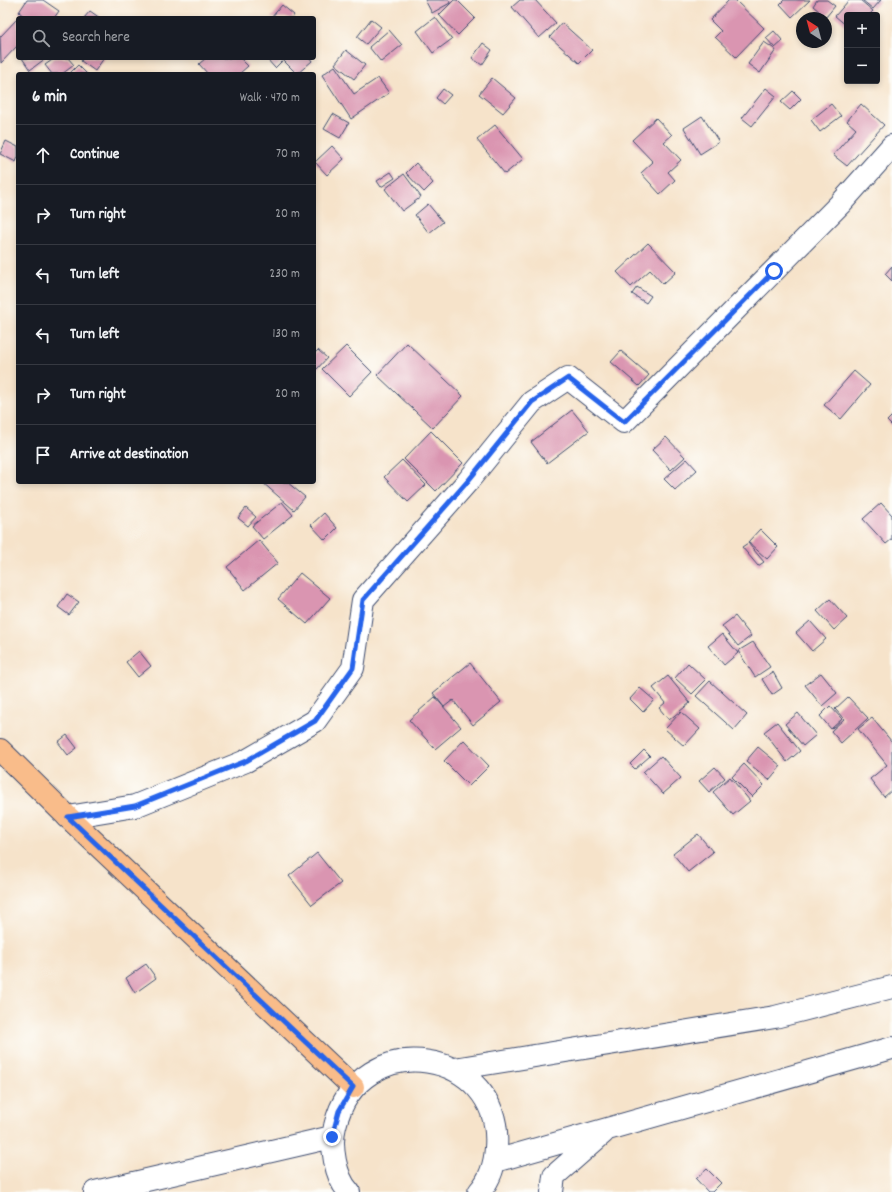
<!DOCTYPE html>
<meta charset="utf-8">
<style>
:root{--surface:#171b24;--page:#20242c;--text:#f1f3f6;--muted:#9ea1a6;--line:#363941}
body{margin:0;font-family:Dekko,sans-serif;background:var(--page);color:var(--text)}
.controls{position:absolute;right:12px;top:12px;display:grid;overflow:hidden;border-radius:4px;box-shadow:0 2px 6px #0003}
.controls button{width:36px;height:36px;display:grid;place-items:center;padding:0;border:0;border-bottom:1px solid var(--line);background:var(--surface);color:var(--text);font:20px sans-serif}
.compass{position:absolute;left:796px;top:12px;width:36px;height:36px;border-radius:50%;background:var(--surface);box-shadow:0 2px 6px #0003;rotate:324deg}
.stop{position:absolute;width:12px;height:12px;margin:-9px;border:3px solid #2563eb;border-radius:50%;background:#fff}
.stop.end{background:#2563eb;border-color:#fff;box-shadow:0 1px 4px #0008}
.list{margin:0;padding:0;list-style:none}
h2{display:flex;justify-content:space-between;align-items:center;height:52px;margin:0;padding:0 16px;font-size:17px}
h2 small{font-size:13px;font-weight:400;color:var(--muted)}
.list li{display:grid;grid-template-columns:26px 1fr auto;gap:12px;align-items:center;box-sizing:border-box;height:60px;padding:0 16px;border-top:1px solid var(--line)}
.list b{display:block;font-size:15px;white-space:nowrap}
.list em{font-size:13px;font-style:normal;color:var(--muted)}
.icon{flex:none;width:22px;height:22px;fill:none;stroke:currentColor;stroke-width:2;stroke-linecap:round;stroke-linejoin:round}
.map{position:relative;flex:none;width:892px;height:1192px;overflow:hidden}
.search{position:absolute;background:var(--surface);box-shadow:0 2px 6px #0003;left:16px;top:16px;width:300px;height:44px;display:flex;align-items:center;gap:10px;box-sizing:border-box;padding:0 14px;border-radius:4px;color:var(--muted);font-size:15px}
.panel{position:absolute;background:var(--surface);box-shadow:0 2px 6px #0003;left:16px;top:72px;width:300px;height:412px;border-radius:4px}
.map>svg:first-child{display:block}
.building{fill:#da95b1}
.lines{fill:none;stroke-linecap:round;stroke-linejoin:round}
.minor-casing{stroke:#3c4a6e;stroke-width:24}
.major-casing{stroke:#3c4a6e;stroke-width:24}
.minor{stroke:#fff;stroke-width:22}
.major{stroke:#f9bc8a;stroke-width:22}
.route{stroke:#2563eb;stroke-width:5}
</style>
<div class="map">
<svg width="892" height="1192" viewBox="0 0 892 1192">
<rect width="100%" height="100%" fill="#fdfcf7"/>
<filter id="ink" filterUnits="userSpaceOnUse"><feTurbulence type="fractalNoise" baseFrequency=".025" numOctaves="2"/><feDisplacementMap in="SourceGraphic" scale="8" xChannelSelector="R" yChannelSelector="G"/><feConvolveMatrix kernelMatrix="1 2 1 2 8 2 1 2 1" color-interpolation-filters="sRGB"/></filter>
<filter id="wash" filterUnits="userSpaceOnUse"><feTurbulence type="fractalNoise" baseFrequency=".012" numOctaves="4" result="noise"/><feDisplacementMap in="SourceGraphic" scale="16" xChannelSelector="R" yChannelSelector="G"/><feGaussianBlur stdDeviation="0.9" result="paint"/><feColorMatrix in="noise" values="0 0 0 0 0 0 0 0 0 0 0 0 0 0 0 0 0 1.4 0 .05"/><feComposite in="paint" operator="in"/></filter>
<g filter="url(#wash)">
<rect width="100%" height="100%" fill="#f6e3ca"/>
<g id="blocks">
<!-- building -->
<path class="building" d="M27,0h16l16,11 -5,7h-28l-7,-6z
M425,0h24l1,3 -18,10z
M454,0h3l18,18 -17,17 -19,-20z
M520,0h15l21,23 -17,15 -27,-31z
M729,0h6l29,28 -28,29 -21,-20 6,-6 -11,-11z
M784,0h26l-18,17 -12,-13z
M817,0h10l8,6 -9,11 -13,-11z
M849,0h11l13,11 -4,4h-22v11l-12,-10z
M862,0h19l-8,9z
M282,5l12,10 -2,3h-21z
M90,11l10,7h-16z
M435,17l17,22 -19,14 -16,-22z
M18,18v27l-17,18 -1,-26z
M371,19l10,8 -15,17 -9,-7z
M562,23l30,27 -13,13 -29,-26z
M389,30l13,15 -21,17 -12,-15z
M774,31l9,10 -8,7 -9,-10z
M764,42l12,8 -16,23 -12,-9z
M483,43l9,7 -10,15 -10,-7z
M346,50l19,15 -11,14 -19,-15z
M22,58h24l-16,12z
M55,58h13l6,7 -12,9h-10l-7,-9z
M83,58h21l-9,13 -14,-10z
M206,58h34l8,8 -9,8h-31l-9,-10z
M266,58h44l2,3 -15,13 -14,-14 -8,8z
M78,65l9,9h-18z
M335,66l19,28 24,-16 11,15 -38,26 -29,-44z
M492,78l24,20 -13,15 -24,-19z
M766,88l10,8 -24,30 -10,-8z
M443,89l8,6 -8,9 -7,-6z
M793,91l8,8 -11,11 -9,-8z
M831,104l10,12 -21,16 -9,-12z
M861,104l23,21 -37,41 -14,-11 23,-26 -9,-8z
M333,114l16,9 -9,15 -16,-9z
M702,116l17,26 -19,12 -16,-26z
M656,118l16,17 -8,7 17,18 -13,12 7,8 -15,14 -19,-21 12,-11 -21,-22z
M495,125l28,34 -18,15 -28,-34z
M6,141l12,6v10l-2,5 -16,-8z
M332,146l12,13 -17,16 -12,-13z
M416,163l17,20 -9,9 -18,-19z
M391,172l4,6 -14,9 -4,-6z
M404,174l17,23 -19,14 -17,-22z
M428,204l15,18 -14,11 -14,-18z
M648,243l28,29 -13,12 -13,-14 -19,17 -14,-15z
M892,266v15l-7,-7z
M637,287l14,9 -5,7 -14,-9z
M407,343l56,53 -30,32 -56,-53z
M346,346l26,26 -23,24 -27,-27z
M318,350l9,8 -10,11 -3,-3v-12z
M621,351l28,24 -10,11 -28,-24z
M854,371l16,14 -29,34 -17,-14z
M572,410l17,21 -42,32 -16,-21z
M892,416v10l-5,-5z
M431,431l32,32 -27,28 -32,-32z
M666,437l19,20 -14,13 -19,-20z
M687,459l10,11 -22,20 -11,-11z
M402,460l24,25 -18,17 -24,-25z
M262,482h25l18,15 -11,13z
M282,502l11,13 -30,24 -11,-13z
M881,503l11,12v24l-6,5 -23,-25z
M246,508l10,9 -8,9 -10,-8z
M324,513l13,15 -12,12 -14,-15z
M760,529l18,18 -11,12 -19,-17z
M259,540l19,23 -33,27 -18,-23z
M748,543l16,19 -6,4 -16,-19z
M300,573l30,25 -23,26 -29,-25z
M67,594l12,8 -10,13 -11,-8z
M830,599l17,19 -13,12 -17,-19z
M735,616l16,20 -13,10 -16,-20z
M810,621l16,18 -14,12 -16,-18z
M722,634l16,19 -14,12 -16,-19z
M753,642l17,25 -15,10 -17,-26z
M139,651l12,15 -13,11 -12,-15z
M470,663l31,39 -28,23 -20,-25 -9,7 -11,-14z
M688,663l18,17 -14,14 -17,-16z
M773,672l9,16 -10,7 -10,-16z
M821,673l16,20 -15,13 -17,-21z
M668,676l22,27 -21,17 -10,-12 6,-5 -12,-15z
M710,681l37,34 -13,15 -38,-34z
M640,688l14,12 -11,12 -13,-13z
M435,697l26,30 -26,22 -26,-29z
M848,697l20,21 -27,25 -10,-12 13,-12 -9,-10z
M830,706l12,13 -11,10 -11,-13z
M681,712l19,17 -16,17 -19,-17z
M798,713l18,22 -13,11 -18,-22z
M872,718l20,24v48l-8,7 -14,-18 17,-14 -29,-36z
M777,722l23,29 -13,11 -23,-30z
M67,735l10,13 -9,7 -10,-13z
M464,740l25,26 -20,20 -25,-25z
M758,747l23,19 -12,14 -23,-19z
M644,750l6,6 -15,13 -5,-5z
M661,756l20,22 -18,16 -20,-22z
M744,764l20,21 -12,12 -20,-20z
M715,767l10,11 -16,14 -10,-11z
M730,777l20,24 -17,14 -20,-23z
M698,834l15,18 -25,20 -15,-18z
M317,853l24,30 -29,22 -23,-29z
M146,964l10,14 -21,15 -9,-15z
M707,1169l14,14 -9,9h-4l-12,-13z"/>
</g>
</g>
<g filter="url(#ink)">
<use href="#blocks" fill-opacity="0" stroke="#3c4a6e" stroke-width="1"/>
<g class="lines">
<defs>
<path id="minor" d="M68,817l67,-11 111,-45 69,-40 38,-53 10,-68 105,-119 64,-79 36,-24 56,44 218,-220 50,-56
M454,1069l321,-52 117,-30
M495,1161l397,-113
M95,1192l237,-55
M349,1192c-14,-15 -19,-47 -14,-66 24,-101 169,-78 161,22 -1,16 -6,32 -17,44
M552,1192l2,-16 49,-43"/>
<path id="major" d="M0,750l68,67 285,270"/>
</defs>
<!-- minor casing -->
<use href="#minor" class="minor-casing"/>
<!-- major casing -->
<use href="#major" class="major-casing"/>
<!-- minor -->
<use href="#minor" class="minor"/>
<!-- major -->
<use href="#major" class="major"/>
</g>
</g>
<g class="lines" filter="url(#ink)">
<!-- route -->
<path class="route" d="M332,1137l7,-26 14,-24 -285,-270 67,-11 111,-45 69,-40 38,-53 10,-68 105,-119 64,-79 36,-24 56,44 150,-151"/>
</g>
</svg>
<div class="controls">
<button>+</button>
<button>−</button>
</div>
<svg class="compass" viewBox="-18 -18 36 36"><path d="M0-13l5 13h-10z" fill="#e53935"/><path d="M0 13l5-13h-10z" fill="#9ea1a6"/></svg>
<div class="stop" style="left:774px;top:271px"></div>
<div class="stop end" style="left:332px;top:1137px"></div>
<div class="search"><svg class="icon" aria-label="search" viewBox="0 0 24 24"><circle cx="10" cy="10" r="6"/><path d="M15 15l6 6"/></svg>Search here</div>
<section class="panel">
<h2>6 min<small>Walk · 470 m</small></h2>
<ul class="list">
<li><svg class="icon" aria-label="ahead" viewBox="0 0 24 24"><path d="M12 20V5M6 11l6-6 6 6"/></svg><div><b>Continue</b></div><em>70 m</em></li>
<li><svg class="icon" aria-label="right" viewBox="0 0 24 24"><path d="M7 20v-9h11M14 6l5 5-5 5"/></svg><div><b>Turn right</b></div><em>20 m</em></li>
<li><svg class="icon" aria-label="left" viewBox="0 0 24 24"><path d="M17 20v-9H6M10 6l-5 5 5 5"/></svg><div><b>Turn left</b></div><em>230 m</em></li>
<li><svg class="icon" aria-label="left" viewBox="0 0 24 24"><path d="M17 20v-9H6M10 6l-5 5 5 5"/></svg><div><b>Turn left</b></div><em>130 m</em></li>
<li><svg class="icon" aria-label="right" viewBox="0 0 24 24"><path d="M7 20v-9h11M14 6l5 5-5 5"/></svg><div><b>Turn right</b></div><em>20 m</em></li>
<li><svg class="icon" aria-label="arrive" viewBox="0 0 24 24"><path d="M6 21V4h12l-3 4 3 4H6"/></svg><div><b>Arrive at destination</b></div></li>
</ul>
</section>
</div>
